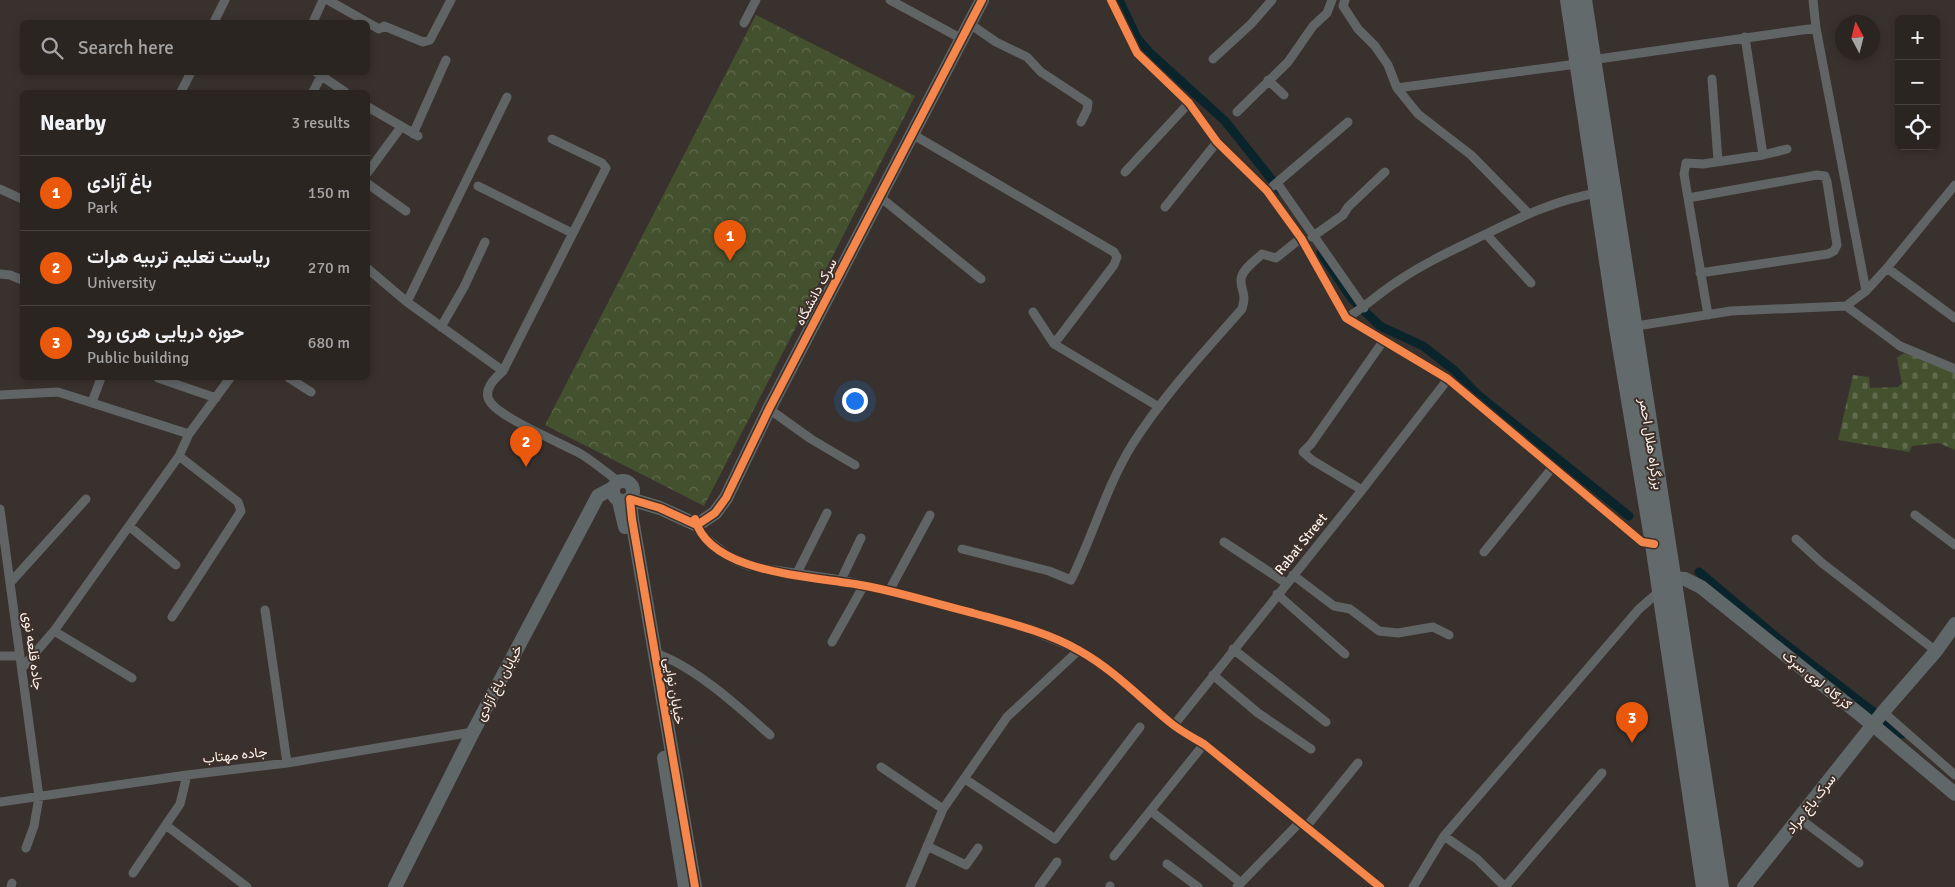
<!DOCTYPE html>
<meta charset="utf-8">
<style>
:root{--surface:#2b2522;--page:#37312f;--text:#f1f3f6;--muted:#a6a5a5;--line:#474240;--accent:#ea580c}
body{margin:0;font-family:Signika,Vazirmatn,sans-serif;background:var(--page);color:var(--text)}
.controls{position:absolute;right:15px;top:15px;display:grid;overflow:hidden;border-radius:8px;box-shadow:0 2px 8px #0003}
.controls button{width:45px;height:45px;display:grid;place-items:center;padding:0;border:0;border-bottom:1px solid var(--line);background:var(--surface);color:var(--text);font:25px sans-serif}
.compass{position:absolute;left:1835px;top:15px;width:45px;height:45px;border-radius:50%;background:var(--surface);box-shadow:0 2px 8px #0003;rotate:353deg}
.you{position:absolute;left:854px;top:400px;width:18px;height:18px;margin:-12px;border:4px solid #fff;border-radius:50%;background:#1a73e8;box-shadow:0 0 0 8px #1a73e833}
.badge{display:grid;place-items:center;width:32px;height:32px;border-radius:50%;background:var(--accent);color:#fff;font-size:16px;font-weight:700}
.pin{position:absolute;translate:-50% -41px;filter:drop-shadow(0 1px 2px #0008)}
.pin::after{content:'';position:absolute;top:26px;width:18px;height:15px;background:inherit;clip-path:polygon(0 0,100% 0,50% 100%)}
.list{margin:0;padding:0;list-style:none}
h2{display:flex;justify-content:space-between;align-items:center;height:65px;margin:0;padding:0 20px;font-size:21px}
h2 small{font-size:16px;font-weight:400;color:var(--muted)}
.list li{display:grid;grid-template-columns:32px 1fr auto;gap:15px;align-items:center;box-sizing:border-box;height:75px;padding:0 20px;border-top:1px solid var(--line)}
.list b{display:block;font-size:19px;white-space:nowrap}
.list p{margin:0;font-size:16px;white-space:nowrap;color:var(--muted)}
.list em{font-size:16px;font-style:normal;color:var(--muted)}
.icon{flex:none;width:28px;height:28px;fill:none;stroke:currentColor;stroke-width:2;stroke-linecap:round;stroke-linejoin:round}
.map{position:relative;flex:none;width:1955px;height:887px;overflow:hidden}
.search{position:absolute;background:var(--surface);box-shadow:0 2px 8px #0003;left:20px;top:20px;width:350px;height:55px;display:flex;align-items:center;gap:12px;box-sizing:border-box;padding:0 18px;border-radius:8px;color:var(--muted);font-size:19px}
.panel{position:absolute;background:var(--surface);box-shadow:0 2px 8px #0003;left:20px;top:90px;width:350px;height:290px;border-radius:8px}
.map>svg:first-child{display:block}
.cemetery{fill:url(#cemetery-stones)}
.park{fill:url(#park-crowns)}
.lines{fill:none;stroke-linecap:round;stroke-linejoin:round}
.canal{stroke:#0a242c;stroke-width:9}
.street{stroke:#606465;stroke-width:9}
.secondary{stroke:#5f6769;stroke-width:14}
.highway{stroke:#636a6b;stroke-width:18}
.cycleway-casing{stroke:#3e3029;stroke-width:11}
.cycleway{stroke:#f5874c;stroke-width:8}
.labels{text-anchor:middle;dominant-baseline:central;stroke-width:4;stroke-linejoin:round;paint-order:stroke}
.street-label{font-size:14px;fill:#fbf1ed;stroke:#3e3029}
</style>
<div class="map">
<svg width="1955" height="887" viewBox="0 0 1955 887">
<defs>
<pattern id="cemetery-stones" width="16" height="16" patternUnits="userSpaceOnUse" patternTransform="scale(1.25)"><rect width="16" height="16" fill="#44512e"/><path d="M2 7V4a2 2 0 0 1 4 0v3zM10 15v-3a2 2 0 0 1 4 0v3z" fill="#606a4d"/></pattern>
<pattern id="park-crowns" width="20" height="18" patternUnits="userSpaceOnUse" patternTransform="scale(1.25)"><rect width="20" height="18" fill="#44512e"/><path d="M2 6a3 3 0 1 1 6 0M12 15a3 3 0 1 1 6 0" fill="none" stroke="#606a4d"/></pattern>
</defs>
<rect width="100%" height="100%" fill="#39312e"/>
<!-- cemetery -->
<path class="cemetery" d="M1904,353l51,18v79l-16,-7 -27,3 -3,6 -71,-12 15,-65 16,2 1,11 28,-1 4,-3 -5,-26z"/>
<!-- park -->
<path class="park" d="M756,15l159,81 -211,410 -159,-81z"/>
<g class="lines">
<!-- canal -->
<path class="canal" d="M1119,0l18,38 12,14 76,69 55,69
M1321,253l31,46 28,27 43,20 31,24 24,25 151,121
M1699,572l76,64 127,98"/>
<!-- street -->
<path class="street" d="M328,0l51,29 5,-3 39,16 7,-2 21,-40
M890,0l72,39
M1111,0l26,53 52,50 28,39 50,49 34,47 45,80 102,61 194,163 12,2
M1345,0l-2,6 15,23 17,17 13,19 9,23 21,26 53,41 57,58
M1813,0l3,28 50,263
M214,22l11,-22
M313,22l10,-22
M744,23l12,-23
M970,24l26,18 31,15 14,15 47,31 -1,7 -6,12
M1745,37l18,118
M1213,59l38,-35 21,-24
M1591,60l225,-32
M316,72l29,20
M1712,79l6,82
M1268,80l16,15
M1397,88l180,-24
M181,92l10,-20
M313,92l8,-16
M368,107l50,29
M1237,112l51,-50 25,-36 14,-13 5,-13
M413,134l33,-74
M912,134l202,118 3,5 -3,8 -60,79
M368,172l33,-45
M1125,172l64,-69
M1277,183l87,125
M368,184l38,27
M478,186l94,47
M1273,186l75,-64
M0,189l22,10
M880,197l101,82
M1688,198l129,-23 8,1 2,6 10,63 -3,6 -6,3 -128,19
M1165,207l52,-65
M1486,234l45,49
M1312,237l31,-22 5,-8 37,-35
M1887,268l68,50
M368,269l39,33 96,69c-8,7 -22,20 -12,32 12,16 70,40 90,51 13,8 26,19 38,28
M0,274l10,1 12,5
M407,302l100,-205
M1846,306l54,40 55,23
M1033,312l21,32 105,63
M1708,315l-20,-117 -4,-24 2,-11 17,1 60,-9 24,-6
M1346,318c18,-10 32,-24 49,-35 29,-20 60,-34 91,-49 37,-18 70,-34 111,-41
M441,327l23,-40 21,-45
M1630,327l101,-16 115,-5 20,-15 21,-23 68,-83
M503,371l103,-203 -4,-5 -50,-24
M158,378l58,20
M289,378l22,14
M0,395l58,-3 131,42
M92,402l9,-24
M769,409l42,30 44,26
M1362,490l-50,-30 -9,-8 8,-8 73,-104
M0,509l39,288 -5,29 -8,22
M1915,515l40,30
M696,521l6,14 32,25 15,6 92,14 48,11 137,37 53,22 22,14 73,61 30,19 176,143
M129,526l47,39
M1796,539l26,24 114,88
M1224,542l62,41
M962,549l87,22 22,9c22,-44 35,-93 61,-135 31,-49 72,-93 110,-136 5,-16 -1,-16 -1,-29 0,-10 14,-19 21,-26l14,4 25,-20
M1484,552l68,-84
M796,575l31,-62
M1293,575l41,31 16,3 29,22 19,2 35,-6 16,8
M841,580l20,-42
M10,583l76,-84
M889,591l41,-76
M1277,594l68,60
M265,610l22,153
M172,617l69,-106 -3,-9 -59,-46
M54,631l78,47
M832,642l32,-57
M1233,649l93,73
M655,653c39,13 84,54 115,82
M0,656h20
M22,668l32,-37 125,-175 10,-22 41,-56
M1213,675l45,38 53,36
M1883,712l72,63
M1174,725l188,-235 86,-111
M881,767l62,42
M965,779l90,60 85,-112
M0,802l187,-27 100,-12 186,-31
M1151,811l90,72
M1799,818l60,45
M167,826l80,61
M1306,827l52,-64
M1444,836l33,23 28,28
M927,846l39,19 12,-17
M1114,856l90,-112
M1167,864l31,23
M133,873l47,-69 7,-29
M11,887l1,-4
M910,887l33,-78 64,-92 72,-67
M1039,887l18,-25
M1110,887v-1
M1237,887l63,-65
M1413,887l31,-51 195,-227 22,-19
M1505,887l97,-114"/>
<!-- secondary -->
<path class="secondary" d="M613 491a10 10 0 1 1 20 0a10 10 0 1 1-20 0Z
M619,501l6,26
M1672,578l13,1 16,8 172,138 82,69
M664,758l21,129
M395,887l78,-155 125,-236 15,-8
M695,887l-63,-368 -2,-20 30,9 37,17 18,-12 11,-15 43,-89 213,-409
M1744,887l139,-175 53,-61 19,-27"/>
<!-- highway -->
<path class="highway" d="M1569,0l49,328 36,216 51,343
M1583,0l137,887"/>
<defs>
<path id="cycleway" d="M1111,0l26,53 52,50 28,39 50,49 34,47 45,80 102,61 194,163 12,2
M695,519c15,57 124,57 171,67 36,7 71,18 107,27 36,10 75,19 107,38 34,19 62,49 92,73 10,8 22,14 32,20l176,143
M695,887l-63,-368 -2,-20 30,9 37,17 18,-12 11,-15 43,-89 213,-409"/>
</defs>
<!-- cycleway casing -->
<use href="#cycleway" class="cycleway-casing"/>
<!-- cycleway -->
<use href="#cycleway" class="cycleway"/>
</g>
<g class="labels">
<!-- street labels -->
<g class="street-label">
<text transform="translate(816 292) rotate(-62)">سرک دانشگاه</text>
<text transform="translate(1651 444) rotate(81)">بزرگراه هلال احمر</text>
<text transform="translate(1301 544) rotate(-51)">Rabat Street</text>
<text transform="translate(33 651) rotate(82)">جاده قلعه نوی</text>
<text transform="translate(1817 680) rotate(39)">ګزرګاه لوی سړک</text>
<text transform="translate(499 683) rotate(-62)">خیابان باغ آزادی</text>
<text transform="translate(674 691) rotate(80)">خیابان نوایی</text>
<text transform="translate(235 755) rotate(-6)">جاده مهتاب</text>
<text transform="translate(1811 804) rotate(-52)">سرک باغ مراد</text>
</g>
</g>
</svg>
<div class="controls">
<button>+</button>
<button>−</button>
<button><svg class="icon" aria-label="locate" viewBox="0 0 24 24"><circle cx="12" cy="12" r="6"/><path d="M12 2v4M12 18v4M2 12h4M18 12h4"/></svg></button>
</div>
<svg class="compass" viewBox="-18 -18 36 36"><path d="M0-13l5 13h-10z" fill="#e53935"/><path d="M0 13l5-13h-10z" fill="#a6a5a5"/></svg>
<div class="you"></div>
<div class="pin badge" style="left:730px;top:261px">1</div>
<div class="pin badge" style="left:526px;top:467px">2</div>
<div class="pin badge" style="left:1632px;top:743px">3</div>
<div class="search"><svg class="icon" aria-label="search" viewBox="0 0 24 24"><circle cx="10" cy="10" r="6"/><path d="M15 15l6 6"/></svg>Search here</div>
<section class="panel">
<h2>Nearby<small>3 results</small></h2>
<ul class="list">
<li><span class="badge">1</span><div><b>باغ آزادی</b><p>Park</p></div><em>150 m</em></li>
<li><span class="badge">2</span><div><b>ریاست تعلیم تربیه هرات</b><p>University</p></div><em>270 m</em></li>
<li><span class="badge">3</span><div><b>حوزه دریایی هری رود</b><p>Public building</p></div><em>680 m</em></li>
</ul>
</section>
</div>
